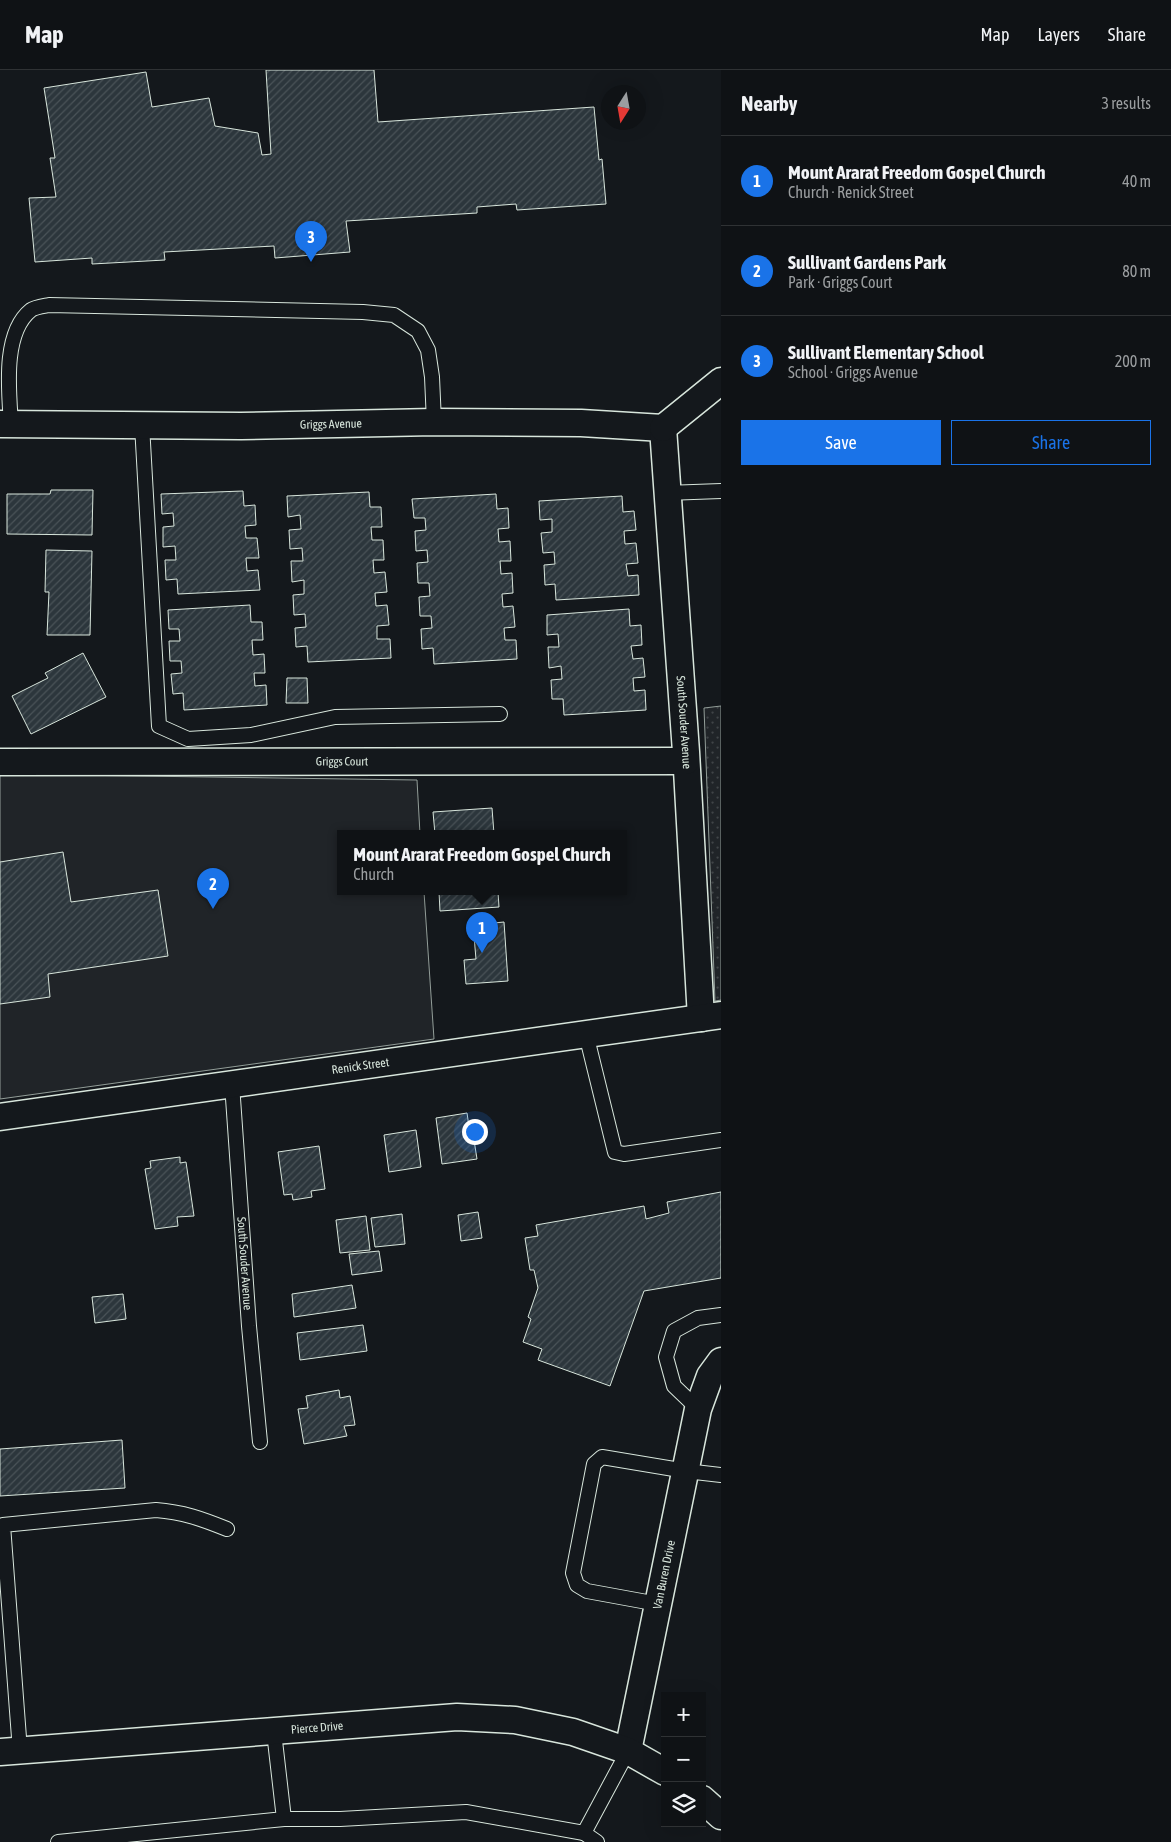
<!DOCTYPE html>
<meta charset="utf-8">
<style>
:root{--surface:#0f1215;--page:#181b1e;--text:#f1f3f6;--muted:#9b9ea0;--line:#2f3234;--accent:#1a73e8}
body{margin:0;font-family:"Asap Condensed",sans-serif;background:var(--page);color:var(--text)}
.controls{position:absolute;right:15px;bottom:15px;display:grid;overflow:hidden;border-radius:0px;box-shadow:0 5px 20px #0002}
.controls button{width:45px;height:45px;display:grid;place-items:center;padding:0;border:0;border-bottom:1px solid var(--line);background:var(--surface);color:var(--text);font:25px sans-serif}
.compass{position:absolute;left:601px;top:15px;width:45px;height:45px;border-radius:50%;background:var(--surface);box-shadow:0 5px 20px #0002;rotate:191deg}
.you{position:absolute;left:474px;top:1061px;width:18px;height:18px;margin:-12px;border:4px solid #fff;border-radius:50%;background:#1a73e8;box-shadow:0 0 0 8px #1a73e833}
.badge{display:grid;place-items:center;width:32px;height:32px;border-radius:50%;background:var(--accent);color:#fff;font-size:16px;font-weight:700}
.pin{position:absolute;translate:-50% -41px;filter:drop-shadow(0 1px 2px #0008)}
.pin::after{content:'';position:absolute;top:26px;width:18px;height:15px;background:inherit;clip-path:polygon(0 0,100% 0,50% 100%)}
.popup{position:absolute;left:337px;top:760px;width:290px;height:65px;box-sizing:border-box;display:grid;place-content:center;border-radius:0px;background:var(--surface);filter:drop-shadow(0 1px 4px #0005);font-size:16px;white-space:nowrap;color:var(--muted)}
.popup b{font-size:19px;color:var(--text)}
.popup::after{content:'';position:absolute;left:50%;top:100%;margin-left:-10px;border:10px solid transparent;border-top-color:var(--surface)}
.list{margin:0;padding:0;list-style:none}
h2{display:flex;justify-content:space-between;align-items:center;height:65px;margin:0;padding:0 20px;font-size:21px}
h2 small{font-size:16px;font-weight:400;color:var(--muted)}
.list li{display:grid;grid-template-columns:32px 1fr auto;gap:15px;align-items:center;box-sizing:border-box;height:90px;padding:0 20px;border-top:1px solid var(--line)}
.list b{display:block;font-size:19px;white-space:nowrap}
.list p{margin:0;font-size:16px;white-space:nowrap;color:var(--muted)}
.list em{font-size:16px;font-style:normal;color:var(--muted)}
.actions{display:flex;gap:10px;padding:15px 20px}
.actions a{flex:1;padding:11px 0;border:1px solid var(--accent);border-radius:0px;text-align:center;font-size:18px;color:var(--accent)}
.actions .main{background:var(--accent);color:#fff}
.icon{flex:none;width:28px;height:28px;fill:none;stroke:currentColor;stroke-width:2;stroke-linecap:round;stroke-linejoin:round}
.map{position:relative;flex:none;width:721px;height:1772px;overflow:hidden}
header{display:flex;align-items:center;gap:30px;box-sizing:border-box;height:70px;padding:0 25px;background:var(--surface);border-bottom:1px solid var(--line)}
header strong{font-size:24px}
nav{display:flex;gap:28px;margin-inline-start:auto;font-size:18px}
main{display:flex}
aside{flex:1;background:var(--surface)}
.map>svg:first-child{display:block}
.grass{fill:url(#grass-dots);stroke:#939e99}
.park{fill:#202428;stroke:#939e99}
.building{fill:url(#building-hatch);stroke:#d8e6dc}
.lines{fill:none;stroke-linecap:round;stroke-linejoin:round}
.service-casing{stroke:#d8e6dc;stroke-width:16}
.minor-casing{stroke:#d8e6dc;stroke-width:29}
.service{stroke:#14181c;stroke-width:14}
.minor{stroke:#14181c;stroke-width:26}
.labels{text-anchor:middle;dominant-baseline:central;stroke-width:4;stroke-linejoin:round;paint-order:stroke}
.street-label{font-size:12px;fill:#d8e6dc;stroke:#14181c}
</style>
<header>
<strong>Map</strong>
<nav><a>Map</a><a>Layers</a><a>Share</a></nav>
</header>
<main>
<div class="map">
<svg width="721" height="1772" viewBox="0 0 721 1772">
<defs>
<pattern id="grass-dots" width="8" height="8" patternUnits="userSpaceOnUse" patternTransform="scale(1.25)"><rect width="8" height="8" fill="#202428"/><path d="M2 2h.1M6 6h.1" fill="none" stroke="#404447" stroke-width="1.8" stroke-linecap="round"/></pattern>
<pattern id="building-hatch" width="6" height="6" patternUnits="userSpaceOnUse" patternTransform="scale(1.25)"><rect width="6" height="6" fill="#2c363c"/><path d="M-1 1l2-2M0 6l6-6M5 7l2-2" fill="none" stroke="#4a5358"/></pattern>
</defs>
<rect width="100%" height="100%" fill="#14181c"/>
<!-- grass -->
<path class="grass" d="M721,636v294l-6,1 -11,-293z"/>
<!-- park -->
<path class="park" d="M0,704l417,6 3,54h-79v58h83l10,147 -434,60z"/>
<!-- building -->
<path class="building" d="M266,0h108l4,52 216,-15 5,53 3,-1 4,45 -89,6 -1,-6 -39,3v6l-131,8 4,31 -75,6 -1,-12 -110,6 1,8 -73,4v-6l-57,4 -6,-64 27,-1 -6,-39h5l-11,-70 102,-16 6,35 57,-9 6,28 43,7 4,22 9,-1z
M51,420h42l-1,45 -85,-1v-40h43z
M243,421l1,15 11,-1 1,20 -11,1 1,12h11l2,20h-13l1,13 11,-1 2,20 -82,4 -1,-15 -11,1 -1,-20h11l-1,-14 -12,1v-20l11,-1 -1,-13 -11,1 -1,-20z
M369,422l1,15h11l1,20h-11l1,13h11l1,20h-11l1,13 11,-1 2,20 -12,1 1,13 11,-1 2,20 -12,1v13h13l1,19 -83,4 -1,-16 -11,1 -1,-19 11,-1 -1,-13 -11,1 -1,-20 11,-1v-14l-12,2 -1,-21h12l-1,-13 -12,1 -1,-19 12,-1 -1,-14 -12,2 -1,-21z
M496,424l1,15 11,-1 1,20 -11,1 1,13 11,-1 1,20h-11l1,13 11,-1 1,20 -11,1 1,13 10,-1 2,21 -11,1 1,12h11l1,19 -83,5 -1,-16 -11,1 -1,-20 11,-1 -1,-12h-11l-1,-19 11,-1 -1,-13h-11l-1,-20 11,-1 -1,-12 -11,1 -1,-20 11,-1 -1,-12h-11l-2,-19z
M622,426l1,16 11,-1 2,19 -12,1 1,13 11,-1 2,20 -12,1 2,12 10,-1 1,20 -83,5 -1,-16 -10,1 -1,-20 11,-1 -1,-12 -11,1 -2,-20 11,-1v-13l-12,1 -1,-19z
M46,480l46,1 -2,84h-43l2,-43h-4z
M250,535l1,17h11l1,18h-11l1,15 11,-1 1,19h-11l1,13 11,-1 1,20 -83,5 -1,-17 -10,1 -2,-20 11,-1 -1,-12h-11l-1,-20h11l-1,-12h-10l-1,-19z
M629,539l1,17 11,-1 1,20 -11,1 2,13 10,-1 2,19 -12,1 1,13 11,-1 1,20 -82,5 -1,-16h-11l-1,-19 11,-1 -1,-13 -12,2 -1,-21h11l-1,-13 -11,1v-20z
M83,583l23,44 -75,37 -19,-38 36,-18 -3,-5z
M287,608h20l1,25h-22z
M492,738l2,26h-59l-2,-22z
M63,782l8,50 87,-12 10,66 -120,18 2,23 -50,7v-142z
M439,822h59l1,15 -59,4z
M504,852l4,59 -42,3 -2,-24 12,-1 -3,-34z
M467,1043l4,27h3l3,19 -35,5 -6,-46z
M416,1060l5,37 -32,5 -5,-37z
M319,1076l6,43 -14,2 1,6 -19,3 -1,-6 -8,1 -6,-43z
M180,1087v6l6,-1 8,54 -17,1 1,9 -23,3 -10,-60 6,-1 -1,-7z
M721,1122v86l-77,13 -34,95 -72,-26 4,-11 -19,-7 8,-23 -3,-2 10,-29 -4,-18h-4l-5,-32 13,-2 -2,-11 108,-19 2,13 23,-6 -2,-11z
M478,1142l4,26 -21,3 -3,-26z
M402,1144l3,30 -30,3 -4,-29z
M366,1146l4,34 -30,3 -4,-33z
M379,1181l3,20 -30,4 -3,-21z
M352,1215l4,23 -62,9 -2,-23z
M123,1224l3,25 -31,4 -3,-26z
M363,1255l4,26 -67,9 -3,-27z
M339,1320l1,8 10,-2 5,29 -11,1 3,10 -43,8 -6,-35 10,-1 -2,-12z
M122,1370l3,48 -125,8v-47z"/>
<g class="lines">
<defs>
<g id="service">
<path d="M11,354c-2,-32 -9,-91 20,-114 4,-3 13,-4 18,-5l314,7 31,3 24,16 10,19 4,27 2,45"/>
<path d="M142,355l17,301 29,13 63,-4 84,-18 165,-3"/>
<path d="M666,423l55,-2"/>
<path d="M586,964l29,118 9,2 97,-14"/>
<path id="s1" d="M232,1014l17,242 11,116"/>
<path d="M698,1339l-24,-23 -8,-29 8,-26 24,-13 23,-3"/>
<path d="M658,1534l-71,-13 -10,-6 -4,-12 21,-109 8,-7 84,14 35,4"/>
<path d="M20,1681l-17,-226 153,-15c27,2 46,9 71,19"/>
<path d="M284,1749h56l126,-7 118,21 44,-82"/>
<path d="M584,1763l13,9"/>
<path d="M58,1772l226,-23 -10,-87"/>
</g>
<g id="minor">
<path id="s2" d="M0,354l241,2 193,-4 147,1 82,5"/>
<path id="s3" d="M663,358l23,324 15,266"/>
<path d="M663,358l58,-47"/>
<path id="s4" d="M0,692l686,-1"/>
<path id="s5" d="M0,1047l721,-102"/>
<path id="s6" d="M628,1681l70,-342 12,-33 11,-15"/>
<path id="s7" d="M0,1682l457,-35 58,3 58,12 55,19 37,21"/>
<path d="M702,1729l19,17"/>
</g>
</defs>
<!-- service casing -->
<use href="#service" class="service-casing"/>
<!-- minor casing -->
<use href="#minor" class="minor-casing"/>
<!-- service -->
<use href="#service" class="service"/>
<!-- minor -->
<use href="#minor" class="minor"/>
</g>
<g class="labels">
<!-- street labels -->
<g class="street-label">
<text stroke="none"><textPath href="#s2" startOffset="331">Griggs Avenue</textPath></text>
<text stroke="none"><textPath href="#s3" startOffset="295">South Souder Avenue</textPath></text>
<text stroke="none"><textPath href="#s4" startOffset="342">Griggs Court</textPath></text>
<text stroke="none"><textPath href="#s5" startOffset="364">Renick Street</textPath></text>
<text stroke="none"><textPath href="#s1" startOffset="180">South Souder Avenue</textPath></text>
<text stroke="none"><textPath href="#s6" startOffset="180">Van Buren Drive</textPath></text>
<text stroke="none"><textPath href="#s7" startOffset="318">Pierce Drive</textPath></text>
</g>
</g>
</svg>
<div class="controls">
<button>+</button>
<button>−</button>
<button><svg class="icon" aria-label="layers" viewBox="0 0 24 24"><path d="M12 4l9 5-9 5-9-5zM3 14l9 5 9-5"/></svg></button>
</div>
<svg class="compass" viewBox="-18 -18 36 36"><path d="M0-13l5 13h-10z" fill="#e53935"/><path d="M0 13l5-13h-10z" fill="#9b9ea0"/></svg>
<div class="you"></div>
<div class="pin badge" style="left:482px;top:883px">1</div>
<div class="popup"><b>Mount Ararat Freedom Gospel Church</b>Church</div>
<div class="pin badge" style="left:213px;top:839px">2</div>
<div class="pin badge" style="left:311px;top:192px">3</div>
</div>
<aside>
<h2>Nearby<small>3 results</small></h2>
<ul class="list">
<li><span class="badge">1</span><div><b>Mount Ararat Freedom Gospel Church</b><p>Church · Renick Street</p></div><em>40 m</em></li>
<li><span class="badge">2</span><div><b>Sullivant Gardens Park</b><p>Park · Griggs Court</p></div><em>80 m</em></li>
<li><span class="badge">3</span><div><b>Sullivant Elementary School</b><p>School · Griggs Avenue</p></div><em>200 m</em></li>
</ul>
<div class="actions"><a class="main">Save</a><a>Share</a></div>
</aside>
</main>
